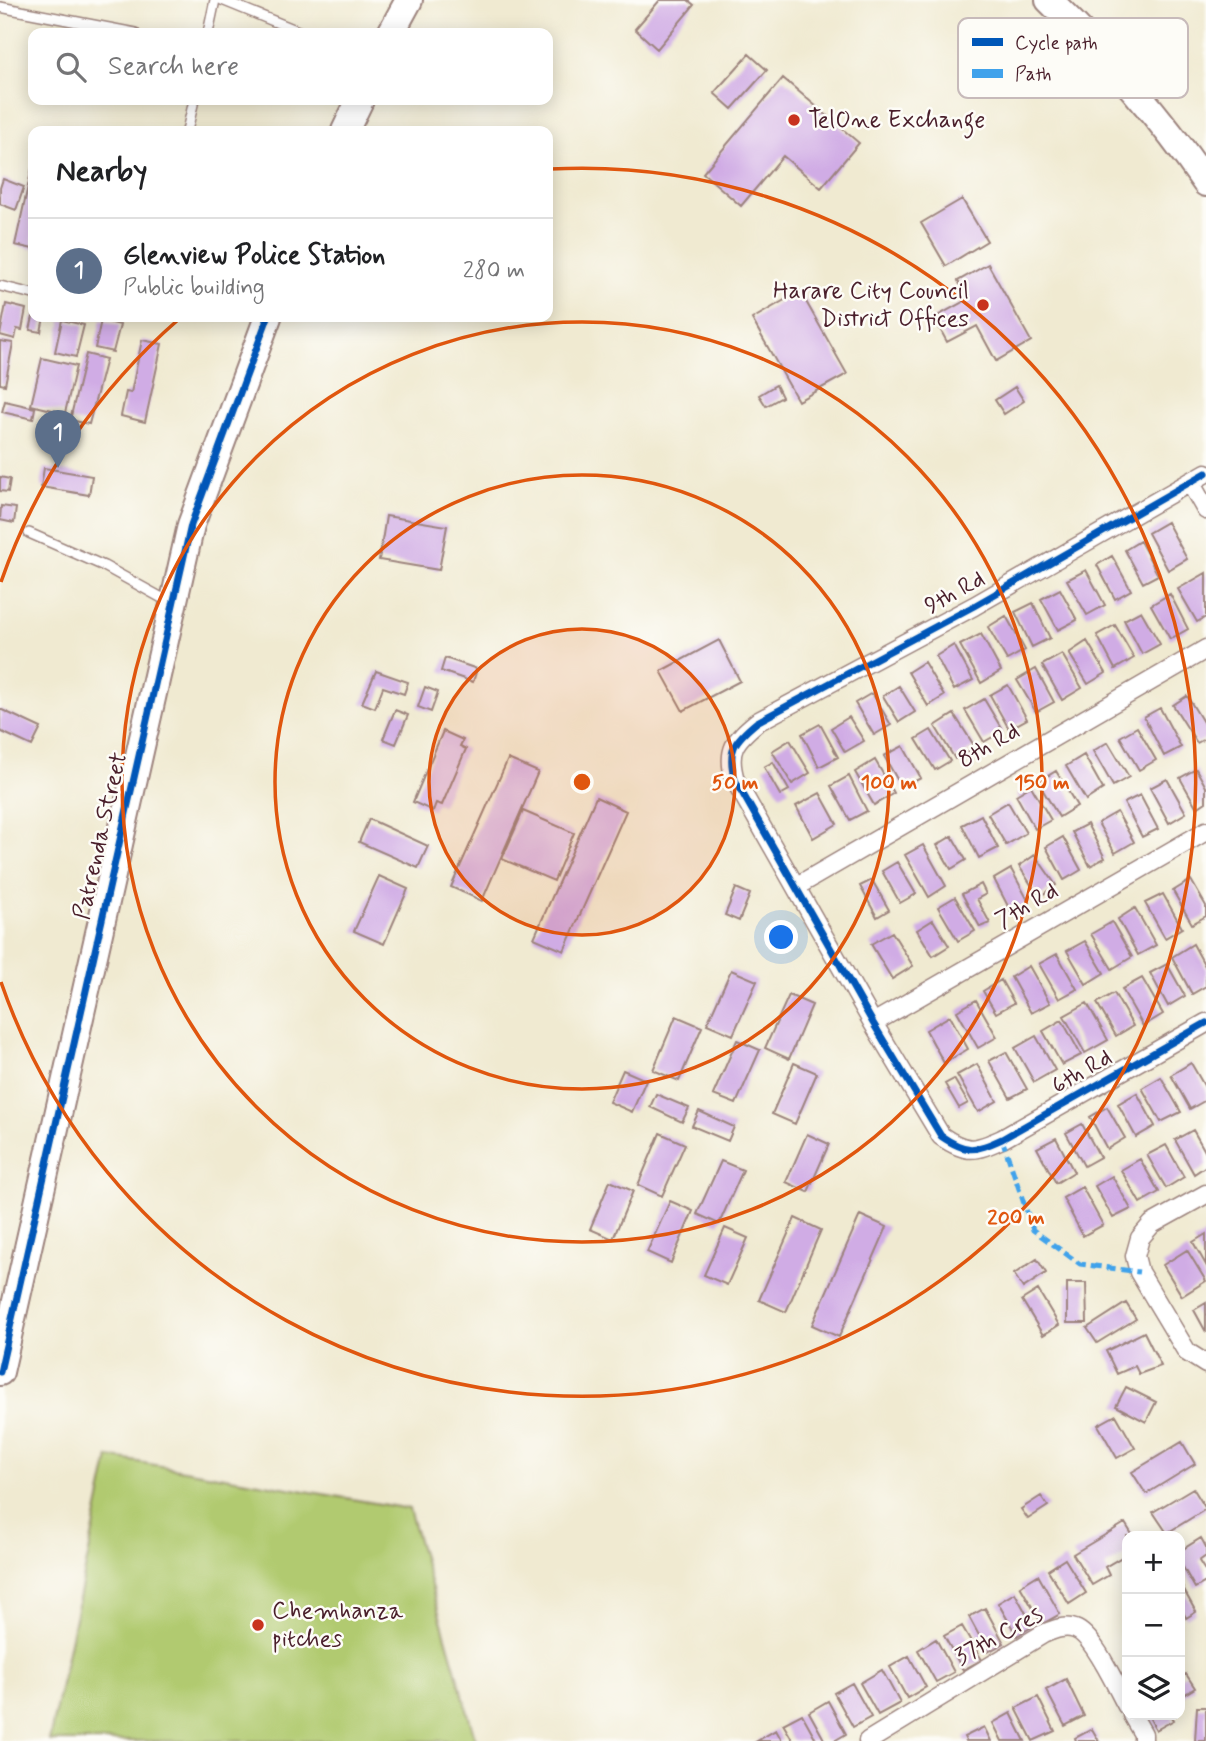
<!DOCTYPE html>
<meta charset="utf-8">
<style>
:root{--surface:#fff;--page:#f6f6f6;--text:#202124;--muted:#757577;--line:#e0e0e0;--accent:#0f766e}
body{margin:0;font-family:Mynerve,sans-serif;background:var(--page);color:var(--text)}
.controls{position:absolute;right:21px;bottom:21px;display:grid;overflow:hidden;border-radius:14px;box-shadow:0 4px 18px #0003}
.controls button{width:63px;height:63px;display:grid;place-items:center;padding:0;border:0;border-bottom:2px solid var(--line);background:var(--surface);color:var(--text);font:35px sans-serif}
.you{position:absolute;left:782px;top:938px;width:24px;height:24px;margin:-18px;border:5px solid #fff;border-radius:50%;background:#1a73e8;box-shadow:0 0 0 10px #1a73e833}
.badge{display:grid;place-items:center;width:46px;height:46px;border-radius:50%;background:var(--accent);color:#fff;font-size:23px;font-weight:700}
.pin{position:absolute;translate:-50% -58px;filter:drop-shadow(0 2px 4px #0008)}
.pin::after{content:'';position:absolute;top:37px;width:24px;height:21px;background:inherit;clip-path:polygon(0 0,100% 0,50% 100%)}
.list{margin:0;padding:0;list-style:none}
h2{display:flex;justify-content:space-between;align-items:center;height:91px;margin:0;padding:0 28px;font-size:30px}
h2 small{font-size:23px;font-weight:400;color:var(--muted)}
.list li{display:grid;grid-template-columns:46px 1fr auto;gap:21px;align-items:center;box-sizing:border-box;height:105px;padding:0 28px;border-top:2px solid var(--line)}
.list b{display:block;font-size:26px;white-space:nowrap}
.list p{margin:0;font-size:23px;white-space:nowrap;color:var(--muted)}
.list em{font-size:23px;font-style:normal;color:var(--muted)}
.icon{flex:none;width:38px;height:38px;fill:none;stroke:currentColor;stroke-width:2;stroke-linecap:round;stroke-linejoin:round}
.map{position:relative;flex:none;width:1206px;height:1741px;overflow:hidden}
.search{position:absolute;background:var(--surface);box-shadow:0 4px 18px #0003;left:28px;top:28px;width:525px;height:77px;display:flex;align-items:center;gap:18px;box-sizing:border-box;padding:0 24px;border-radius:14px;color:var(--muted);font-size:26px}
.panel{position:absolute;background:var(--surface);box-shadow:0 4px 18px #0003;left:28px;top:126px;width:525px;height:196px;border-radius:14px}
.map>svg:first-child{display:block}
.pitch{fill:#b1ca6f;stroke:#7e744d;stroke-width:2}
.building{fill:#d0ace5}
.lines{fill:none;stroke-linecap:round;stroke-linejoin:round}
.lane-casing{stroke:#9d847e;stroke-width:12}
.street-casing{stroke:#9d847e;stroke-width:21}
.secondary-casing{stroke:#9d847e;stroke-width:30}
.lane{stroke:#fff;stroke-width:9}
.street{stroke:#fff;stroke-width:18}
.secondary{stroke:#fff;stroke-width:26}
.quiet{stroke:#40a2eb;stroke-width:5;stroke-dasharray:10 5;stroke-linecap:butt}
.cycleway-casing{stroke:#fdfcf7;stroke-width:11}
.cycleway{stroke:#0057b8;stroke-width:7}
.ring{fill:none;stroke:#e0560e;stroke-width:3.5}
.poi-dot{fill:#c8321e;stroke:#fdfcf7;stroke-width:2.5}
.labels{text-anchor:middle;dominant-baseline:central;stroke-width:5;stroke-linejoin:round;paint-order:stroke}
.poi-label{font-size:24px;fill:#4a1f2b;stroke:#fdfcf7;text-anchor:start}
.street-label{font-size:24px;fill:#4a1f2b;stroke:#fdfcf7}
.key{fill:#fdfcf7;stroke:#c7baba;stroke-width:2}
.key-label{font-size:19px;fill:#4a1f2b}
.centre{fill:#e0560e;stroke:#fdfcf7;stroke-width:3.5}
.ring-label{font-size:21px;text-anchor:middle;font-weight:bold;fill:#e0560e;stroke:#fdfcf7;stroke-width:5;stroke-linejoin:round;paint-order:stroke}
</style>
<div class="map">
<svg width="1206" height="1741" viewBox="0 0 1206 1741">
<rect width="100%" height="100%" fill="#fdfcf7"/>
<filter id="ink" filterUnits="userSpaceOnUse"><feTurbulence type="fractalNoise" baseFrequency=".0143" numOctaves="2"/><feDisplacementMap in="SourceGraphic" scale="14" xChannelSelector="R" yChannelSelector="G"/><feConvolveMatrix kernelMatrix="1 2 1 2 8 2 1 2 1" color-interpolation-filters="sRGB"/></filter>
<filter id="wash" filterUnits="userSpaceOnUse"><feTurbulence type="fractalNoise" baseFrequency=".00686" numOctaves="4" result="noise"/><feDisplacementMap in="SourceGraphic" scale="28" xChannelSelector="R" yChannelSelector="G"/><feGaussianBlur stdDeviation="1.57" result="paint"/><feColorMatrix in="noise" values="0 0 0 0 0 0 0 0 0 0 0 0 0 0 0 0 0 1.4 0 .05"/><feComposite in="paint" operator="in"/></filter>
<g filter="url(#wash)">
<rect width="100%" height="100%" fill="#f0ead1"/>
<!-- pitch -->
<path class="pitch" d="M109,1457l300,52 67,232h-427z"/>
<g id="blocks">
<!-- building -->
<path class="building" d="M660,0h28l6,5 -37,44 -22,-20z
M749,54l18,16 -35,39 -18,-16z
M783,78l76,65 -38,45 -38,-32 -42,50 -38,-33z
M32,168h1v81l-18,-4z
M3,179l21,8 -8,23 -16,-6v-16z
M962,199l25,42 -41,25 -25,-43z
M988,264l43,77 -35,20 -19,-35 -30,16 -13,-24 34,-19 -10,-18z
M800,291l47,83 -49,27 -46,-82z
M6,304l20,5 -4,21 -5,-1 -2,10 -15,-4z
M33,317h11l-3,15 -11,-2z
M62,320l22,5 -8,32 -21,-5z
M101,320l19,5 -7,27 -18,-4z
M142,340l20,4 -17,78 -24,-6 5,-24 5,1z
M0,341l13,2 -8,42 -5,-1z
M86,354l20,5 -17,65 -19,-4z
M42,358l34,8 -11,47 -34,-8z
M776,385l6,12 -16,9 -7,-11z
M1015,387l9,14 -20,13 -9,-14z
M5,401l30,7 -2,11 -31,-7z
M44,468l48,8 -3,19 -48,-8z
M0,477l10,2 -2,13 -8,-1z
M1,506l15,2 -2,15 -14,-3z
M386,516l61,10 -8,44 -60,-10z
M1167,522l20,37 -19,11 -20,-37z
M1140,541l18,34 -15,8 -18,-33z
M1112,556l19,34 -16,9 -18,-34z
M1086,570l19,35 -18,10 -20,-35z
M1206,573v44l-9,5 -19,-33z
M1060,589l17,31 -19,10 -17,-31z
M1170,594l18,35 -18,10 -19,-34z
M1033,603l17,35 -18,9 -17,-35z
M1141,611l19,33 -18,10 -18,-34z
M1006,616l19,34 -18,10 -19,-33z
M1115,625l19,33 -19,11 -18,-34z
M981,634l20,37 -20,12 -21,-38z
M719,640l21,41 -57,30 -22,-40z
M1087,641l19,32 -18,11 -19,-31z
M954,645l19,35 -19,10 -18,-34z
M1062,654l20,34 -20,12 -20,-35z
M445,658l32,11 -4,13 -32,-11z
M924,662l20,34 -16,10 -20,-34z
M1036,669l18,33 -18,10 -19,-32z
M376,671l32,11 -4,12 -21,-7 -8,21 -13,-5z
M1008,685l19,34 -18,10 -19,-34z
M899,686l16,26 -16,10 -16,-26z
M425,687l13,5 -7,20 -13,-5z
M872,693l19,32 -17,10 -19,-32z
M1187,696l19,31v11l-9,5 -24,-38z
M984,699l19,32 -19,11 -19,-32z
M1160,708l21,39 -17,9 -20,-39z
M0,709l41,19 -9,18 -32,-15z
M395,710l13,5 -12,29 -13,-5z
M954,714l21,33 -20,12 -20,-33z
M849,717l15,24 -19,11 -14,-24z
M820,724l18,33 -19,10 -17,-33z
M1137,727l19,33 -17,10 -19,-33z
M931,730l19,31 -15,9 -19,-31z
M443,731l20,9 -3,6 6,3 -24,56 -6,-2 -3,8 -20,-9z
M790,740l20,33 -18,11 -20,-33z
M1108,742l21,35 -16,9 -20,-35z
M903,746l18,32 -19,10 -18,-32z
M1084,755l19,34 -17,11 -20,-34z
M508,759l30,13 -56,129 -31,-14z
M875,760l19,33 -20,12 -19,-33z
M773,762l16,28 -9,5 -16,-28z
M1196,769l10,18v15l-9,6 -17,-30z
M1056,771l21,35 -18,11 -21,-35z
M849,776l18,35 -17,9 -19,-34z
M1167,779l19,34 -17,10 -19,-35z
M1031,786l20,34 -16,9 -19,-34z
M820,793l17,31 -24,14 -17,-32z
M1140,795l18,34 -16,8 -18,-34z
M596,797l30,14 -62,140 -30,-13z
M1008,802l18,31 -20,12 -18,-31z
M523,811l51,22 -20,48 -52,-22z
M1117,812l17,30 -19,11 -17,-30z
M981,815l17,33 -19,10 -17,-33z
M369,819l59,27 -10,22 -59,-26z
M1087,824l18,34 -15,8 -18,-34z
M952,836l14,24 -15,9 -14,-24z
M1063,837l18,33 -17,10 -18,-33z
M923,845l23,41 -17,11 -24,-42z
M1035,855l21,30 -17,12 -20,-31z
M897,862l19,32 -16,9 -18,-32z
M1011,869l18,33 -18,10 -17,-33z
M379,876l29,13 -24,55 -30,-13z
M872,880l17,30 -12,7 -17,-31z
M1191,880l15,26v10l-14,8 -19,-33z
M981,884l5,10 -9,5 13,24 -10,4 -18,-33z
M736,888l14,6 -11,27 -14,-6z
M1163,894l19,34 -17,10 -20,-35z
M955,897l20,34 -17,10 -20,-34z
M1135,908l21,37 -18,10 -20,-36z
M933,920l16,26 -16,10 -16,-26z
M1112,922l20,35 -20,12 -21,-35z
M892,932l21,34 -21,13 -21,-35z
M1085,941l19,32 -18,11 -19,-33z
M1193,944l13,24v18l-14,8 -20,-37z
M1057,954l20,35 -18,10 -20,-35z
M1167,964l18,32 -17,10 -18,-33z
M1029,966l21,37 -19,10 -20,-36z
M731,970l26,11 -24,54 -26,-11z
M1142,978l21,36 -20,12 -21,-37z
M1001,980l13,23 -18,10 -13,-22z
M1114,993l19,33 -17,10 -19,-33z
M789,995l23,10 -23,54 -24,-11z
M976,1000l21,37 -19,11 -21,-37z
M1087,1003l21,37 -23,13 -21,-37z
M676,1016l26,11 -23,54 -26,-11z
M950,1016l18,33 -24,14 -18,-33z
M1062,1020l19,35 -19,10 -19,-34z
M1036,1036l19,34 -21,12 -19,-34z
M737,1040l23,10 -24,54 -23,-9z
M1006,1052l21,37 -17,9 -21,-37z
M794,1063l23,10 -22,51 -23,-10z
M1191,1063l15,26v11l-16,9 -19,-34z
M977,1064l20,37 -19,11 -21,-37z
M623,1070l23,10 -14,32 -23,-10z
M1161,1077l20,35 -20,10 -19,-34z
M954,1079l14,24 -9,5 -14,-24z
M1137,1093l18,33 -19,11 -18,-33z
M656,1094l33,14 -7,14 -32,-15z
M1107,1107l18,31 -18,11 -17,-32z
M699,1111l35,16 -6,14 -36,-15z
M1082,1124l18,33 -16,9 -18,-33z
M1193,1130l13,23v13l-12,8 -19,-34z
M660,1133l25,11 -23,52 -24,-11z
M807,1134l22,10 -21,48 -22,-10z
M1056,1138l18,34 -18,11 -19,-35z
M1166,1145l18,32 -18,11 -19,-33z
M1140,1159l19,33 -19,11 -19,-33z
M721,1161l22,9 -24,54 -22,-10z
M1112,1176l19,33 -18,9 -18,-32z
M610,1181l23,10 -20,48 -23,-10z
M1082,1187l21,38 -20,11 -20,-38z
M670,1201l23,10 -22,52 -24,-11z
M860,1215l27,12 -48,110 -27,-12z
M795,1218l26,12 -35,82 -27,-12z
M725,1228l23,10 -21,47 -23,-10z
M1206,1234v31l-13,-23z
M1187,1250l19,31 -24,15 -19,-31z
M1037,1259l9,14 -23,15 -9,-14z
M1067,1283h19l1,40h-20z
M1038,1290l21,35 -16,10 -21,-35z
M1126,1303l10,16 -39,24 -10,-15z
M1206,1303v29l-12,-22z
M1144,1332l17,34 -22,8 -4,-8 -18,8 -11,-23z
M1126,1387l30,15 -10,20 -30,-16z
M1116,1415l19,33 -18,10 -19,-33z
M1182,1442l13,22 -49,30 -14,-22z
M1193,1488l13,21 -39,24 -14,-21z
M1041,1496l7,10 -20,13 -7,-10z
M1125,1523l8,13h-6v18l-22,13 4,8 -17,10 -19,-31z
M1201,1538l5,9v9l-7,5 7,11v10l-11,6 -15,-26v-11z
M1065,1559l21,34 -17,11 -21,-34z
M1038,1575l22,39 -18,10 -22,-38z
M1180,1583l16,29 -10,6 -6,-12z
M1015,1593l18,33 -16,10 -19,-33z
M985,1608l19,35 -16,9 -19,-35z
M962,1626l20,34 -19,10 -19,-34z
M936,1639l18,33 -18,10 -18,-32z
M909,1656l17,31 -19,11 -17,-31z
M882,1670l18,33 -22,12 -18,-32z
M1186,1674l9,14 -15,9v-19z
M1066,1679l18,37 -19,10 -19,-36z
M852,1683l19,34 -18,10 -19,-34z
M1038,1697l17,34 -22,10 -17,-33z
M828,1701l18,33 -12,7h-9l-16,-29z
M1197,1707h9v34h-11z
M1011,1713l14,28h-23l-9,-18z
M802,1714l15,27h-24l-10,-17z
M1148,1715h23l3,5 -18,10z
M984,1727l7,14h-25l-2,-4z
M1092,1729l7,12h-23l-1,-3z
M776,1730l6,11h-25z"/>
</g>
</g>
<g filter="url(#ink)">
<use href="#blocks" fill-opacity="0" stroke="#9d847e" stroke-width="2"/>
<g class="lines">
<defs>
<path id="lane" d="M222,0l81,33
M0,7l135,26
M208,33l7,-33
M187,131l7,-31
M0,286l33,8
M29,533l75,33 67,37"/>
<path id="street" d="M1206,473l-232,133 -217,116c-22,18 -31,28 -22,58l138,243 68,113c26,18 34,15 61,3l204,-116
M1190,482l16,28
M797,886l409,-237
M873,1023l333,-192
M1206,1194l-54,30 -12,14 -5,18 4,16 48,80 19,12
M1132,1715l11,19v7
M868,1741l175,-107c10,-4 21,-9 32,-5 19,6 42,60 52,77"/>
<path id="secondary" d="M1049,0c60,58 110,115 157,183
M391,33l18,-33
M345,131l15,-31
M0,1372l191,-847 77,-208"/>
</defs>
<!-- lane casing -->
<use href="#lane" class="lane-casing"/>
<!-- street casing -->
<use href="#street" class="street-casing"/>
<!-- secondary casing -->
<use href="#secondary" class="secondary-casing"/>
<!-- lane -->
<use href="#lane" class="lane"/>
<!-- street -->
<use href="#street" class="street"/>
<!-- secondary -->
<use href="#secondary" class="secondary"/>
<!-- quiet -->
<path class="quiet" d="M1002,1139l31,91 47,34 59,8"/>
<defs>
<path id="cycleway" d="M1206,473l-232,133 -217,116c-22,18 -31,28 -22,58l138,243 68,113c26,18 34,15 61,3l204,-116
M0,1372l191,-847 77,-208"/>
</defs>
<!-- cycleway casing -->
<use href="#cycleway" class="cycleway-casing"/>
<!-- cycleway -->
<use href="#cycleway" class="cycleway"/>
</g>
</g>
<!-- distance rings -->
<circle cx="582" cy="782" r="153" fill="#e0560e" fill-opacity=".12"/>
<g class="ring">
<circle cx="582" cy="782" r="153"/>
<circle cx="582" cy="782" r="307"/>
<circle cx="582" cy="782" r="460"/>
<path d="M1 582A614 614 0 0 1 179 319M550 169A614 614 0 1 1 1 982"/>
</g>
<!-- markers -->
<g class="poi-dot">
<circle cx="794" cy="120" r="7"/>
<circle cx="983" cy="305" r="7"/>
<circle cx="258" cy="1625" r="7"/>
</g>
<g class="labels">
<!-- poi labels -->
<g class="poi-label">
<text x="808" y="120">TelOne Exchange</text>
<text x="969" y="291" text-anchor="end">Harare City Council<tspan x="969" dy="28">District Offices</tspan></text>
<text x="272" y="1611">Chemhanza<tspan x="272" dy="28">pitches</tspan></text>
</g>
<!-- street labels -->
<g class="street-label">
<text transform="translate(955 593) rotate(-29)">9th Rd</text>
<text transform="translate(989 746) rotate(-30)">8th Rd</text>
<text transform="translate(101 836) rotate(-77)">Patrenda Street</text>
<text transform="translate(1027 906) rotate(-30)">7th Rd</text>
<text transform="translate(1082 1072) rotate(-30)">6th Rd</text>
<text transform="translate(999 1636) rotate(-29)">37th Cres</text>
</g>
</g>
<!-- legend -->
<rect x="958" y="18" width="230" height="80" rx="10" class="key"/>
<rect x="972" y="38" width="31" height="8" fill="#0057b8"/>
<rect x="972" y="69" width="31" height="9" fill="#40a2eb"/>
<g class="key-label">
<text x="1015" y="49">Cycle path</text>
<text x="1015" y="80">Path</text>
</g>
<circle cx="582" cy="782" r="10" class="centre"/>
<g class="ring-label">
<text x="735" y="789">50 m</text>
<text x="889" y="789">100 m</text>
<text x="1042" y="789">150 m</text>
<text x="1016" y="1224">200 m</text>
</g>
</svg>
<div class="controls">
<button>+</button>
<button>−</button>
<button><svg class="icon" aria-label="layers" viewBox="0 0 24 24"><path d="M12 4l9 5-9 5-9-5zM3 14l9 5 9-5"/></svg></button>
</div>
<div class="you"></div>
<div class="pin badge" style="left:58px;top:468px;background:#5c6f8a">1</div>
<div class="search"><svg class="icon" aria-label="search" viewBox="0 0 24 24"><circle cx="10" cy="10" r="6"/><path d="M15 15l6 6"/></svg>Search here</div>
<section class="panel">
<h2>Nearby<small></small></h2>
<ul class="list">
<li><span class="badge" style="background:#5c6f8a">1</span><div><b>Glenview Police Station</b><p>Public building</p></div><em>280 m</em></li>
</ul>
</section>
</div>
